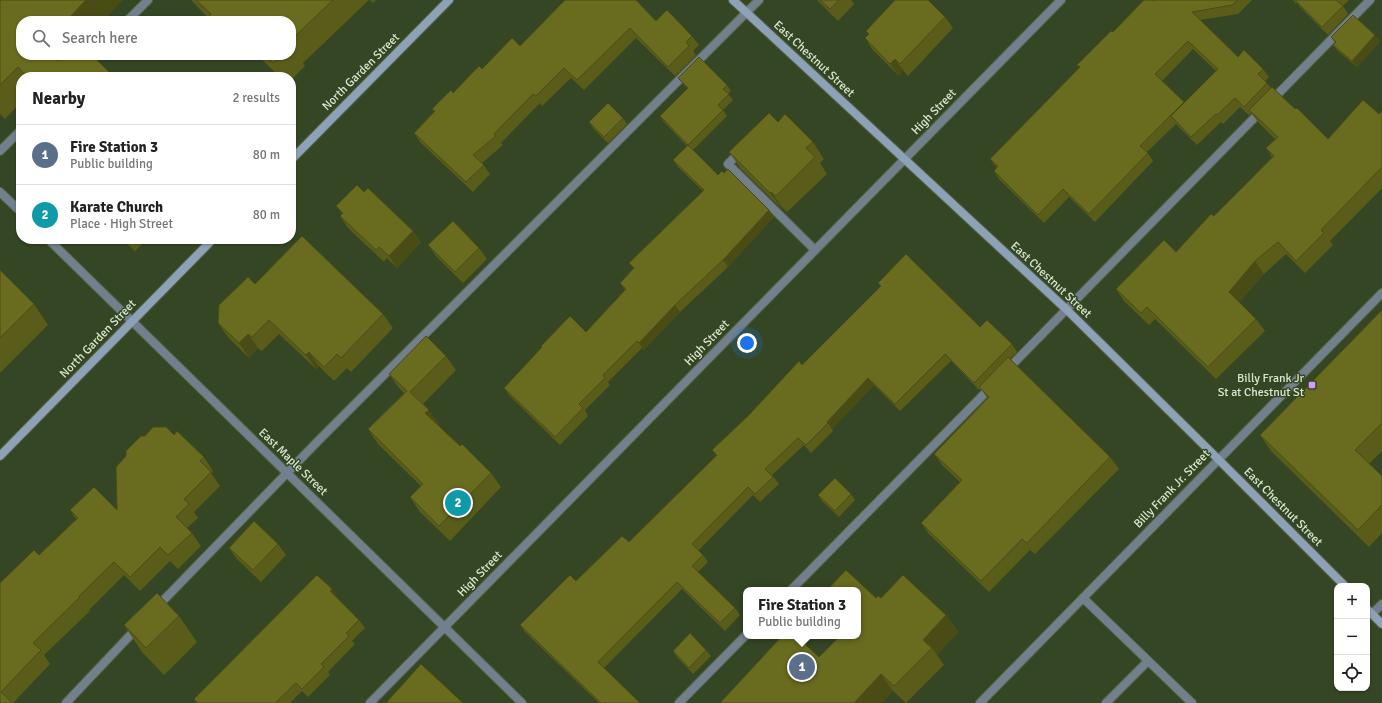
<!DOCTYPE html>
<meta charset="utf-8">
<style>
:root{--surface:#fff;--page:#f6f6f6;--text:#222;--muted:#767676;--line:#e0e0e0;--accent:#0b8043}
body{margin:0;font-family:Signika,sans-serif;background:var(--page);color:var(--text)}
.controls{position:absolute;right:12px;bottom:12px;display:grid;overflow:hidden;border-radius:8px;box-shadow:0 1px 3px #0004}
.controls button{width:36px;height:36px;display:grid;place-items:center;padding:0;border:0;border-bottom:1px solid var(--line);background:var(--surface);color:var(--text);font:20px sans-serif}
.you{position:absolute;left:747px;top:343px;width:14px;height:14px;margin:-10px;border:3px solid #fff;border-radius:50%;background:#1a73e8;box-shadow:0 0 0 6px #1a73e833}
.badge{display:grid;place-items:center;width:26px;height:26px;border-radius:50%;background:var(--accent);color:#fff;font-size:13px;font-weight:700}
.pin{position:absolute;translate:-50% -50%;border:2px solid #fff;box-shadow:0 1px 4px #0006}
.popup{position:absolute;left:743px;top:587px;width:118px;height:52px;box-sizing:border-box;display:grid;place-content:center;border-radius:8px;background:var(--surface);filter:drop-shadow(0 1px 3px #0005);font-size:13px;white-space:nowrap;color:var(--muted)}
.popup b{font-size:15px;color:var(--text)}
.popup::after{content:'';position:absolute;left:50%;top:100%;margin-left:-8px;border:8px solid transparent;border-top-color:var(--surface)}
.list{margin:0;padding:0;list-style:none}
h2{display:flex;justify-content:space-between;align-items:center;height:52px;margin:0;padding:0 16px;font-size:17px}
h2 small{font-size:13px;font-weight:400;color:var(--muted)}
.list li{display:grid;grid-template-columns:26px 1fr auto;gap:12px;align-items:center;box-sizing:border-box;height:60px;padding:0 16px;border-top:1px solid var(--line)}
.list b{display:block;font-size:15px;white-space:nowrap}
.list p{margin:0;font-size:13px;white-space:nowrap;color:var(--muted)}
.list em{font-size:13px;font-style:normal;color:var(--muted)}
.icon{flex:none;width:22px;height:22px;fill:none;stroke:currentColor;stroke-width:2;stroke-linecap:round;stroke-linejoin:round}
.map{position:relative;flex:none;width:1382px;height:703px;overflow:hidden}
.search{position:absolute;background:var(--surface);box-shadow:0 1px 3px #0004;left:16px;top:16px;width:280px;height:44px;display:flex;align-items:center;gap:10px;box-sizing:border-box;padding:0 14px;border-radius:16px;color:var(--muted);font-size:15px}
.panel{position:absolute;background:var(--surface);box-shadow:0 1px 3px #0004;left:16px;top:72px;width:280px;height:172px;border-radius:16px}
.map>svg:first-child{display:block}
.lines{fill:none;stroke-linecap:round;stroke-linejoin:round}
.lane-casing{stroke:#526342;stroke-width:10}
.street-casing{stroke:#526342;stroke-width:10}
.secondary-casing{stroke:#526342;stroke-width:10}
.lane{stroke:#727f8d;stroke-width:8}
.street{stroke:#727f8d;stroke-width:8}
.secondary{stroke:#8da2b9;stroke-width:8}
.wall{fill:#5a5d1a;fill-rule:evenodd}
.shaded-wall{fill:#4a4c15}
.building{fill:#696c1e;stroke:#4a4c15}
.poi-dot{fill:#d59bfa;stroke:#344623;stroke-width:1.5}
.labels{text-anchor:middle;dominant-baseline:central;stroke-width:3;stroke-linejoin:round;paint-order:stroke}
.street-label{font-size:12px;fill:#dae6d1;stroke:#344623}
.poi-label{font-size:12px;fill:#dae6d1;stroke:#344623;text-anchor:end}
</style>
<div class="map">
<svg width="1382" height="703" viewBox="0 0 1382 703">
<rect width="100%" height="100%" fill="#344623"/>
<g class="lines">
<defs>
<path id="lane" d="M127,21l21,-21
M73,77l21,-22
M1272,100l98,-100
M0,151l21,-21
M741,151l-13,13 87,86
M1007,370l254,-259
M791,590l200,-203
M1083,598l109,105
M156,608l162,-167 441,-441
M1372,614l10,-10
M66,703l71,-75
M679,703l67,-68
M1106,703l42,-42"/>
<path id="street" d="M0,192l21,20
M48,239l474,464
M370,703l691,-703
M980,703l402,-410"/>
<path id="secondary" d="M733,0l333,309 152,150 127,127
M291,160l158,-160
M0,456l213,-217
M1367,609l15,15"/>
</defs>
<!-- lane casing -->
<use href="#lane" class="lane-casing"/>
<!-- street casing -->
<use href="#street" class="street-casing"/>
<!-- secondary casing -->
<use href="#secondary" class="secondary-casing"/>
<!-- lane -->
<use href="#lane" class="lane"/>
<!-- street -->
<use href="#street" class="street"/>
<!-- secondary -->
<use href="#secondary" class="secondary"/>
</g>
<!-- wall -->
<path class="wall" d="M0,0h122l-19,21h-82v34h71l22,22h-93v25l-16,17 -5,-5z
M191,0h178l-66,63 2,3 -14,14v-3h-11l-23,-22h34v-34h-80z
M370,0h6l-3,3z
M817,0h35v1l2,3 -16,17z
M1155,0h97l-14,14 -38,6 38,37 25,12 6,8 -4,4 6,7 24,21 33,30 51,-25 3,-3v77l-52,53 3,4 -28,28 -19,-19 -22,20 -25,28 17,17 9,12 -49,48 -61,-60 -6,6 -25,-24 -8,-12 60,-37 38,-36 58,-59 -6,-9 9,-9 -17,-17 -7,-9 -2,2 -9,-8 -17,17 -2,-2 -24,23 -21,-21 -29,28 6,9 -58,61 -26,-25 -25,26 -45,-44 -5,-8 3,-3 -7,-9 90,-91 -3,-3 36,-33zM1193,49l23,22 -32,32 -22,-22z
M1293,0h56l-6,6 5,8 -20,21 -28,-28 -3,-4 -1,1z
M945,17l8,11 -45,48 -5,-6 -4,6 -26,-26 -8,-12 4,-3 -3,-4z
M656,21l36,15 7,9 -6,6 3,4 -21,21 -39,-38 -52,52 -13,-12 -29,28 -2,-3 -39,40 2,2 -21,18 8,11 -17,18 -53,-50 -6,-9 20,-21 -2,-3 21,-16 29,-24 38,-23z
M1331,37l49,4 -23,26 -19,-16 -5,-6 2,-2z
M242,55h5l-3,2z
M678,78l49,7 4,6 -3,3 5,6 -10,10 4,6 -34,34 25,25 56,42 -46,50 -48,45 -36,38 -2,-2 -34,34 2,3 -25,25 3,6 -28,29 -51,-50 -5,-7 38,-40 -1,-2 45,-14 39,-42 -5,-7 14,-14 -5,-6 74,-72 -25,-24 -5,-7 14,-14 -23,-24 -4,-6 28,-27 -5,-5z
M623,118l4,6 -19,19 -15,-15 -4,-6z
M778,122l35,20 11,17 -4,4 7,11 -40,38 -4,-4 -1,1 -41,-40 -12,-17z
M364,192l49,39 8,11 -24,26 -10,-10 -3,4 -36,-34 -8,-12 2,-2 -6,-8z
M122,239h25l-12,12z
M428,245l51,3 8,11 -24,24 -27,-27z
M0,270l34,34 14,21 -48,48z
M878,283l102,44 32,17 5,8 -7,7 100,98 9,12 -84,85 -5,-4 -41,42 -60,-58 -8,-11 39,-41 -18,-17 -8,-11 54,-55 -7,-10 -2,1 -28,-29 -51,50 -26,-26 -42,44 1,2 -22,22 -7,-8 -32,30 7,9 -19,18 -7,-7 -55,56 5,4 5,7 -10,10 37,36 5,7 -15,16 -43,-42 -78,79 36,35h-41l-74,-71 -5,-7 56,-44 53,-39 87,-86 -4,-6 90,-85 79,-78z
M255,284l128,30 10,14 -42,44 -4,-4 -13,13 -15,-15 -3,3 -37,-35 -17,17 -4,-3 -9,10 -21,-21 -10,-14z
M1382,310v141l-13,13 13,12v57l-13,14 -98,-96 -11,-16z
M446,356l10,14 -33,34 16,20 -1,1 22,21 31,27 10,14 -51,54 -30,-29 -10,-15 11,-11 -43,-42 -10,-15 36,-36 -5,-5 -10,-14z
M174,435l30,22 9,14 -2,2 9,13 -26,26 4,6 -11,10 5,5 9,13 -23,23 -8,-8 -30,30 -16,-16 -35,35 1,1 -46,44 6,9 -37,39h-13v-120l39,-28 37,-36 -6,-9h47z
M851,494l4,6 -16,17 -17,-16 -4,-6z
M278,544l8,11 -25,27 -24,-23 -8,-11z
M338,598l-1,1 22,21 6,8 -13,13 3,3 -27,28 2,3 -22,22 -6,-6 -12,12h-94l-2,-4z
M876,598h5l65,17 12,17 -21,23 7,10 -38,38 -13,-12 -74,-34z
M179,616l18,26 -33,33 -22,-23 -18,-27z
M706,650l5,6 -18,18 -16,-17 -4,-6z"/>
<!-- shaded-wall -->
<path class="shaded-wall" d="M86,0h36l-19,21h-37z
M1375,35l5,6 -23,26 -5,-6z
M52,55h4l13,18 -17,-17z
M895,59l8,11 -4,6 -9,-12z
M771,192l12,16 -1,1 -12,-16z
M769,210l5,7 -46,50 -5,-7z
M413,231l8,11 -24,26 -8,-12z
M1255,261l9,13 -26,30 -9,-12z
M675,305l5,7 -36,38 -5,-7z
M248,334l10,14 -9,10 -10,-15z
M309,352l10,14 -3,3 -10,-14z
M868,378l6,7 -42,44 -5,-7z
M429,410l10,14 -3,4 -11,-15z
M332,589l6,9 -2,2 -6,-9z
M946,615l12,17 -21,23 -5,-7 -9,-8z
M881,674l12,17 -11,12h-28z"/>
<!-- building -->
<path class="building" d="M0,0h86l-20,21h-45v34h31v1l4,4h3l5,-5h28l22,22h-87l-9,-10 -18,18z
M196,0h137l-42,40v-19h-77l-5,-5 2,-2z
M565,0h71l20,21 11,-11 25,26 -6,6 3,4 -21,21 -38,-39 -53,52 -13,-12 -28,28 -3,-2 -39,40 2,2 -23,19 11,10 -18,17 -52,-49 21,-22 -3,-2 19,-19 2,3 26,-27 3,3 30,-31 8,8z
M820,0h19l-9,9z
M895,0h33l17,17 -45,47 -5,-5 -5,5 -25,-26 4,-4 -3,-3z
M1144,0h9l1,1 1,-1h83l-6,5 -40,7 46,45 6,-7 19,19 -5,5 9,9 -23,24 -9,-9 -18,17 -1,-1 -25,23 -20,-21 47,-47 -30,-28 -33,33 29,28 -44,44 8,7 -59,61 -26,-25 -25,26 -44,-44 4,-5 -8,-7 90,-92 -3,-2 34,-34 2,1z
M1295,0h41l7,6 -21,21z
M1353,15l22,20 -23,26 -19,-16 3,-3 -5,-5z
M264,55h17l-8,8z
M699,57l28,28 -4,4 6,5 -11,11 5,5 -35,35 -28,-29 28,-28 -10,-10z
M1272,87l23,22 2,-1 31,31 35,-39 16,14 3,-3v56l-61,63 3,3 -28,28 -18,-19 -23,19 -26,31 27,27 -48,48 -61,-60 -6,6 -25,-24 48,-49 12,12 35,-38 3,2 60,-60 -8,-8 12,-11 -29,-27z
M608,103l15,15 -19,19 -15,-15z
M769,113l9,9 7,-8 28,28 -7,6 9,9 -39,39 -5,-4 -1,1 -41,-41z
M688,145l30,30 4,-4 2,2 4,-4 41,41 -46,50 -48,45 -36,38 -2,-2 -34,34 2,3 -26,26 4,4 -28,29 -51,-49 38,-41 -1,-1 29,-30 16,16 40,-43 -6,-6 14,-15 -5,-5 75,-73 -31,-30z
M357,185l7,7 4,-4 45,43 -24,25 -10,-9 -3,3 -36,-34 3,-3 -7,-7z
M453,221l26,27 -24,24 -27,-27z
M302,236l81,78 -42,44 -4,-4 -13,13 -15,-15 -3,3 -37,-35 -17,17 -4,-3 -9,9 -21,-20 1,-18 29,-28 7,7z
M906,254l74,73 7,-7 25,24 -38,39 -29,-29 -50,50 -27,-26 -41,44 1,1 -22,22 -8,-7 -33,31 8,8 -18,17 -7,-7 -56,57 11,11 -11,11 43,42 -15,15 -43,-41 -79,80 42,41h-39l-81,-78 50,-50 6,6 46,-45 7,6 88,-87 -5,-5 36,-34 51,-55 3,4 79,-79 -3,-3z
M0,270l34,34 -34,34z
M1382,310v113l-27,27 27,26v29l-24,25 -98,-95z
M426,336l20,20 -36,36 19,18 -4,3 35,33 2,-2 29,29 -52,53 -29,-29 13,-13 -55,-55 39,-38 -18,-17z
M1008,357l102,100 -83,86 -5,-4 -41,42 -60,-58 41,-43 -28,-26 55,-57 -10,-10z
M153,427h13l8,8 3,-4 27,26 -4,4 11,11 -27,27 5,5 -13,13 16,16 -24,22 -8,-8 -30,30 -16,-15 -35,34 1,1 -47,46 8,7 -40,42 11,11h-12v-120l34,-33 5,5 39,-37 -8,-8 24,-23 23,23 -1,-43 10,-11v-5l15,-15h4z
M835,478l16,16 -16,17 -17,-16z
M254,521l24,23 -25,26 -24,-22z
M846,570l30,28 2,-2 3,2 22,-23 43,40 -23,25 9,8 -38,38 -13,-12 -27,29h-134l62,-67h14l23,21 21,-21h18v-46h-31z
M317,575l15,14 -2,2 29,29 -13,13 3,3 -28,28 3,3 -22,22 -6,-6 -21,20h-77l-4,-4z
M157,593l22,23 -33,32 -22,-23z
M690,633l16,17 -17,18 -16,-17z
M421,664l42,39h-77z"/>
<!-- markers -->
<rect class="poi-dot" x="1308" y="381" width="8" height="8" rx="2"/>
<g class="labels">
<!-- street labels -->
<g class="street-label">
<text transform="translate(814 59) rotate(43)">East Chestnut Street</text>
<text transform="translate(361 72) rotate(-45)">North Garden Street</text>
<text transform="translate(934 112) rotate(-46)">High Street</text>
<text transform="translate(1051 280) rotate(43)">East Chestnut Street</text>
<text transform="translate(98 339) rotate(-46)">North Garden Street</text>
<text transform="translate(707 343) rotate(-46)">High Street</text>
<text transform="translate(293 462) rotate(44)">East Maple Street</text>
<text transform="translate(1172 489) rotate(-46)">Billy Frank Jr. Street</text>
<text transform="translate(1283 507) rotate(45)">East Chestnut Street</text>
<text transform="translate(480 574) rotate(-46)">High Street</text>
</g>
<!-- poi labels -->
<g class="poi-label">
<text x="1304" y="378">Billy Frank Jr<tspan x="1304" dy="14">St at Chestnut St</tspan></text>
</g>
</g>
</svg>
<div class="controls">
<button>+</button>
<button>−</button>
<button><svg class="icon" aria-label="locate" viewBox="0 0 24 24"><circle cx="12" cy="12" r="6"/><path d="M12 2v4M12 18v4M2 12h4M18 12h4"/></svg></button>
</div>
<div class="you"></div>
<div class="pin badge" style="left:802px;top:667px;background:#5c6f8a">1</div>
<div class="popup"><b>Fire Station 3</b>Public building</div>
<div class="pin badge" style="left:458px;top:503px;background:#0f9aa8">2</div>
<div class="search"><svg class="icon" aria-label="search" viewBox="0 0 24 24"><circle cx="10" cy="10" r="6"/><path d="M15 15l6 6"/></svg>Search here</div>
<section class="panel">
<h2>Nearby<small>2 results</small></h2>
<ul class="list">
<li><span class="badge" style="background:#5c6f8a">1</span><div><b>Fire Station 3</b><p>Public building</p></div><em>80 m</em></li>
<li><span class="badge" style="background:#0f9aa8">2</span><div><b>Karate Church</b><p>Place · High Street</p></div><em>80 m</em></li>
</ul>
</section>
</div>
